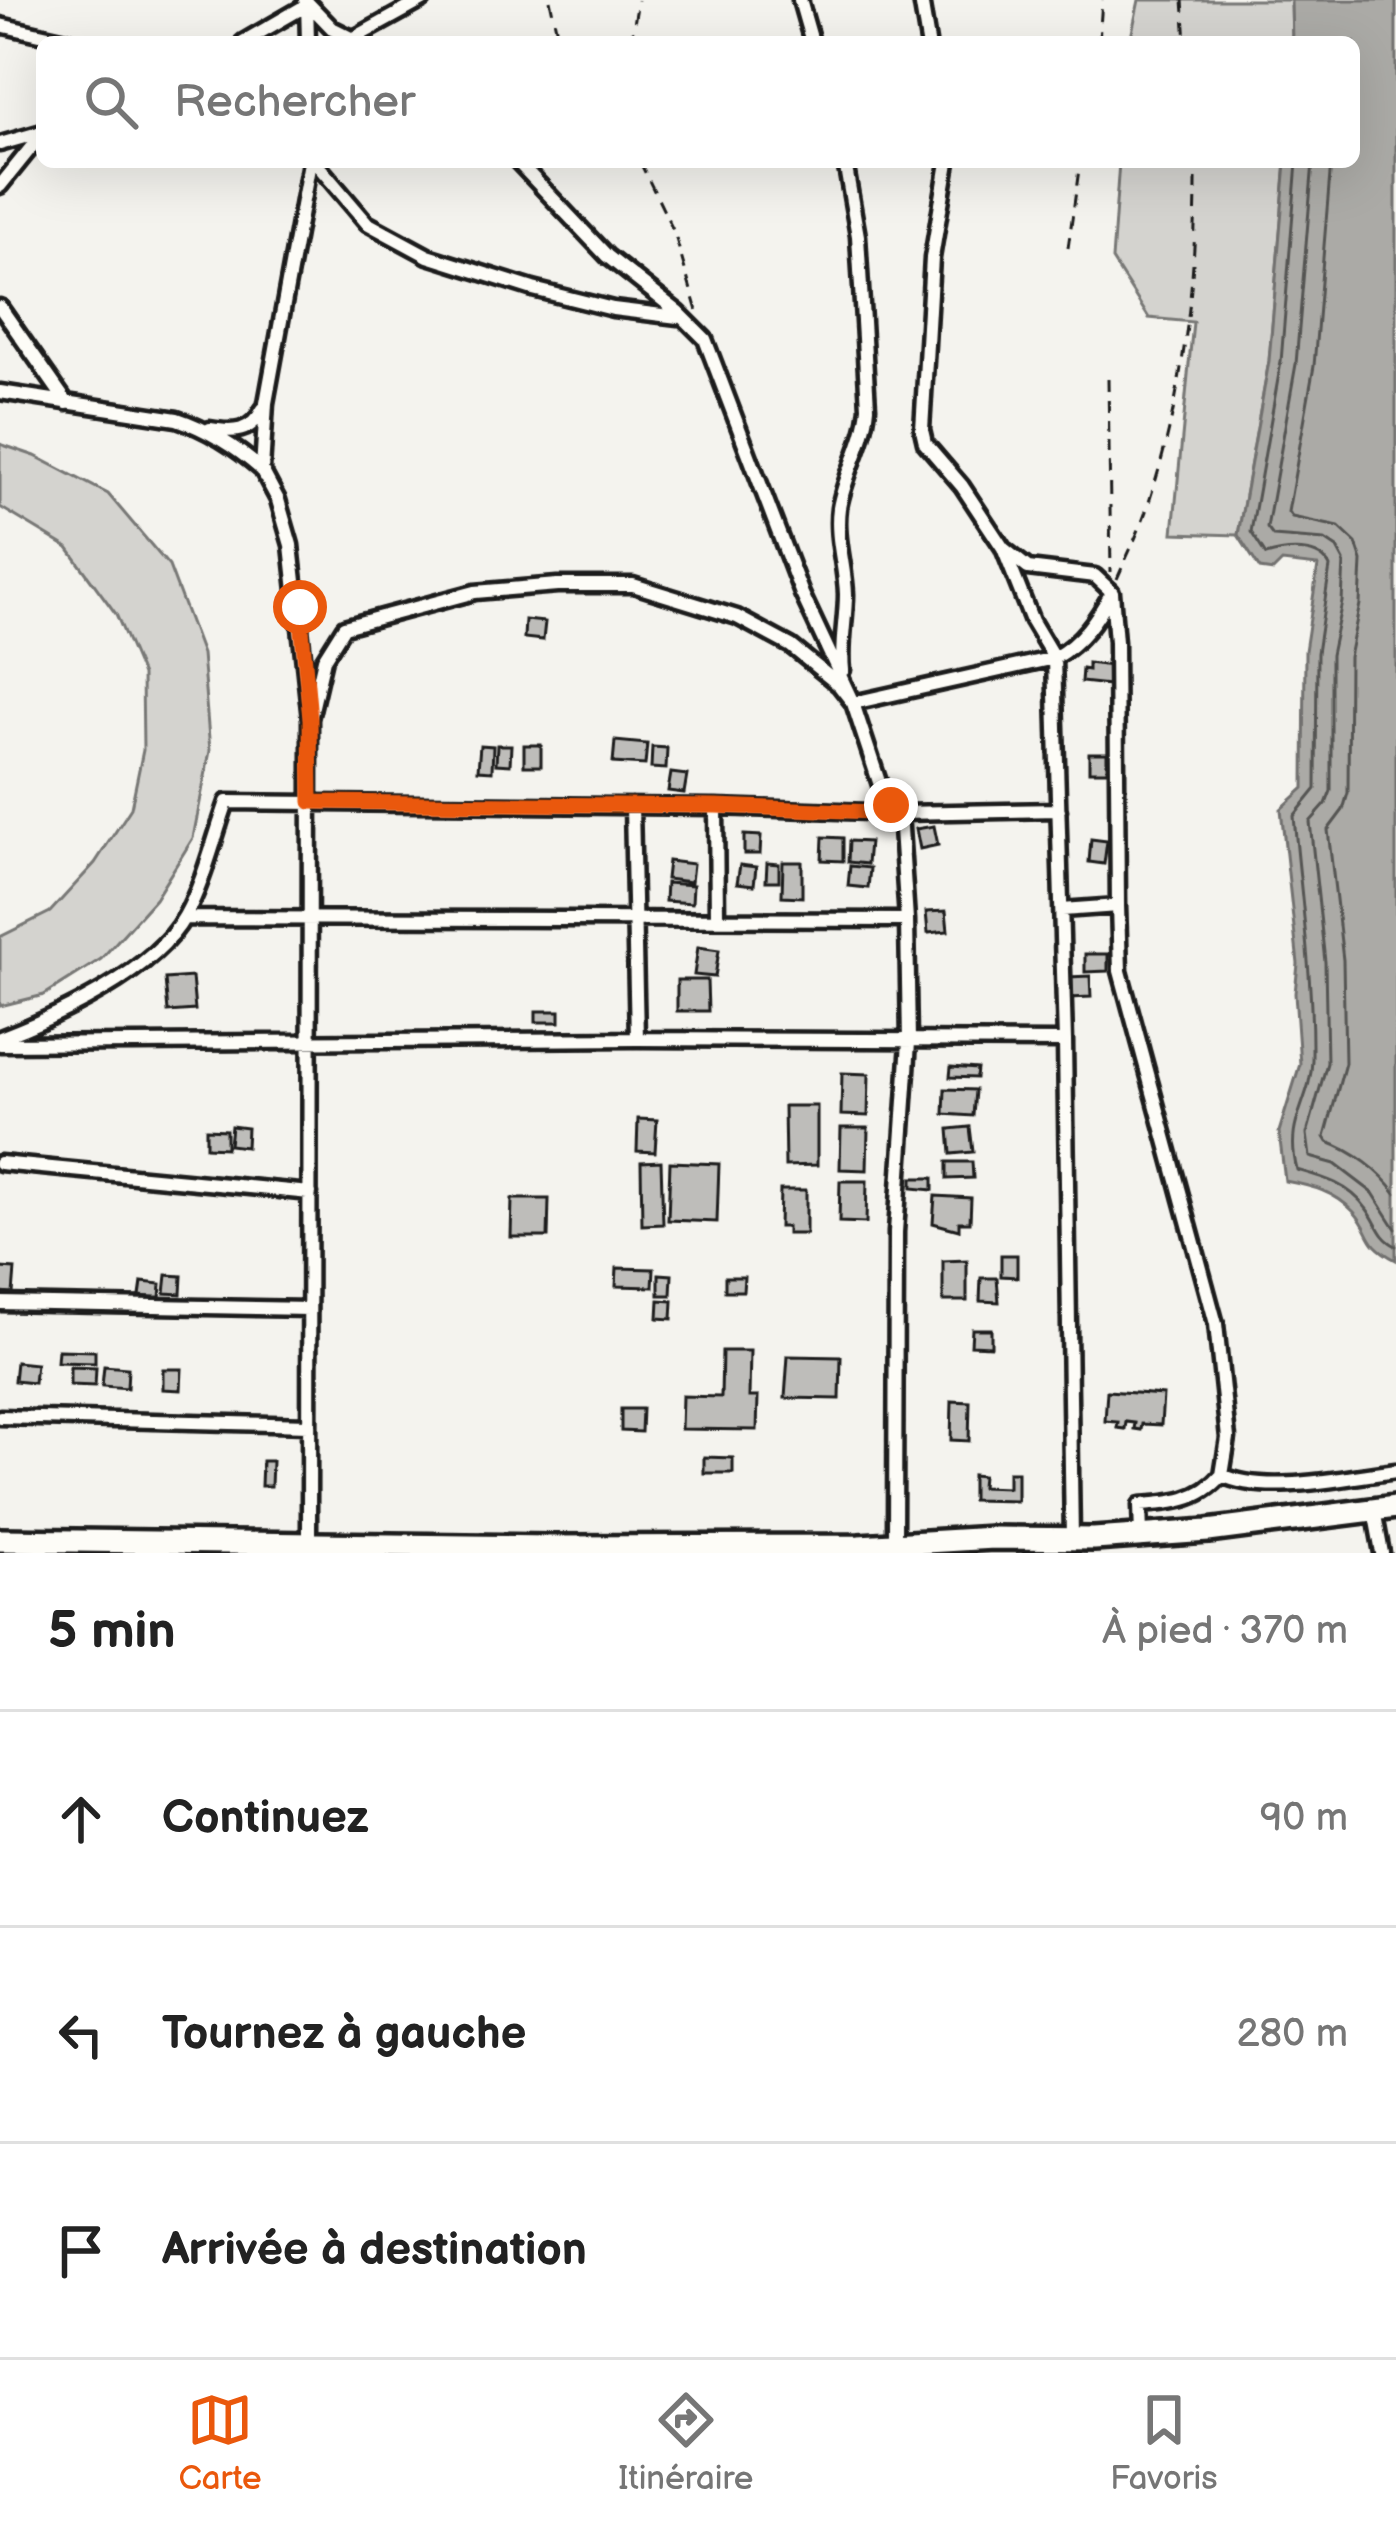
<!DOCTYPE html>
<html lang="fr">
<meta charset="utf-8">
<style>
:root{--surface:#fff;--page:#f6f6f6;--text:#222;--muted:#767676;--line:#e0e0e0;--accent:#ea580c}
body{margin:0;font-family:"Balsamiq Sans",sans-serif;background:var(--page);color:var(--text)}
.stop{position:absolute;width:36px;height:36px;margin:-27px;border:9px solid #ea580c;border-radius:50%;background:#fff}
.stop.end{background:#ea580c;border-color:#fff;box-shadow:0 3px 12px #0008}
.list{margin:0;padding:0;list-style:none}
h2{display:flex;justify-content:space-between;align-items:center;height:156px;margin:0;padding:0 48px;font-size:51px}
h2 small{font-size:39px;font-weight:400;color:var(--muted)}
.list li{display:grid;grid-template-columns:78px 1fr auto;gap:36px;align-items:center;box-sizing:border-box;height:216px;padding:0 48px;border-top:3px solid var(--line)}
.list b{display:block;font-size:45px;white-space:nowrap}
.list em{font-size:39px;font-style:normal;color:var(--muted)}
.icon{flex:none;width:66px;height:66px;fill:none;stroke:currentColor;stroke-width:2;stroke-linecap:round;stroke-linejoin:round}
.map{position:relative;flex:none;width:1396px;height:1553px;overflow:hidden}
.search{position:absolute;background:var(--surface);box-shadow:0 12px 48px #0002;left:36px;right:36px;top:36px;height:132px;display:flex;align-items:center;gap:30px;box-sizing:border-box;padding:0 42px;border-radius:18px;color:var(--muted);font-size:45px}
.sheet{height:804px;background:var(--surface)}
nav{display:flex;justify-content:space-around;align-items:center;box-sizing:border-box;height:168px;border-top:3px solid var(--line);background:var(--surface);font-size:33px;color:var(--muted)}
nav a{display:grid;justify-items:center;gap:6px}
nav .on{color:var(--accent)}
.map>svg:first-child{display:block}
.green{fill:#d4d3cf;stroke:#787876;stroke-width:3}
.water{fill:#abaaa6;stroke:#72716f;stroke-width:3}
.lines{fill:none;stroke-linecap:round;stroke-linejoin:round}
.shore{stroke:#555553;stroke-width:3}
.building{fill:#bebdba;stroke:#1c1c1c;stroke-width:3}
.minor-casing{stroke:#1c1c1c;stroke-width:21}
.trunk-casing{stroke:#1c1c1c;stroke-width:30}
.path{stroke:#1c1c1c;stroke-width:3;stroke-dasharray:12 9;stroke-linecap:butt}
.minor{stroke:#fdfcf7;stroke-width:12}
.trunk{stroke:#fdfcf7;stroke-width:21}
.route{stroke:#ea580c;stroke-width:15}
</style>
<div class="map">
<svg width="1396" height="1553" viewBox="0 0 1396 1553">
<rect width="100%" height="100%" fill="#f4f3ee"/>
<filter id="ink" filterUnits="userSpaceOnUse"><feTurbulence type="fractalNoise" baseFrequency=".00833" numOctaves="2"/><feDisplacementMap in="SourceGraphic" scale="24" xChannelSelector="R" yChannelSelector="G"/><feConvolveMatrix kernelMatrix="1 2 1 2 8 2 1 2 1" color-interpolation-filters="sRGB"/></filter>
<g filter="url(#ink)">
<!-- green -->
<path class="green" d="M1139,0h152l1,42h-162z
M1119,162h167l-17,199 -31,174 -65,-2 20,-211 -44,-4 -37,-58z
M0,444l35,12 73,38 61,72 33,88 8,97 -17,87 -38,61 -54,60 -57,36 -44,11v-69l50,-25 45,-49 36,-55 12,-58 -1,-75 -26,-61 -48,-66 -68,-41z"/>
<!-- water -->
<path class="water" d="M1291,0h105v1260c-34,-18 -22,-26 -42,-48 -20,-21 -42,-26 -69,-31l-6,-49 21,-68 -5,-71 3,-29 -17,-155 23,-21 1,-137 13,-85 -36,-4 -9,9 -13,-2 -22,-34 31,-174 17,-199h68v-120h-62z"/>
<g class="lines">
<!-- shore -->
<path class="shore" d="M1297,162l-16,200 -30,170 15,23c19,-6 54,-10 64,12l-13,86 -1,136 -22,27c7,82 19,163 18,244 -1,43 -28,60 -15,110 25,7 52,14 69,38 12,15 12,29 30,38
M1313,162l-17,202 -29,164 6,8 52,4 12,8 7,13 -2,41 -11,53v136l-5,13 -16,18 15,140 2,101 -20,71 3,23 25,7 38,29 23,36
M1331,162l-17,204 -26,146 4,5 47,10 17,16 6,18 -2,43 -11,53 -1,136 -5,17 -15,20 15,130 2,103 -20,74 3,5c25,9 53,29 68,51"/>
</g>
<!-- building -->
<path class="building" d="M525,620l20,2 -2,18 -19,-2z
M1088,663l23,3 -2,19 -28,-3 1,-13 6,1z
M615,741l32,3 -2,21 -32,-2z
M480,745l13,1 -1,25 -14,-1z
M497,745h14l-1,20 -14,-1z
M524,745h17v21h-17z
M652,747l15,1 -1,21 -15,-1z
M1089,753h18v18h-18z
M671,773l16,2 -3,18 -16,-2z
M934,826l4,19 -18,4 -4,-20z
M744,835l17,1 -1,18h-16z
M823,837l20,1v23l-21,-1z
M1091,839l16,2 -3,23 -15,-2z
M849,841l20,1 -2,22 -19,-2z
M668,861l25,3 -2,18 -25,-3z
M783,862h19v35l-20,-1z
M767,863l12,1v17h-13z
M740,865l16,2 -2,18 -17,-2z
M850,866l20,2 -2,20 -20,-2z
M666,883l27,2 -1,18 -27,-2z
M946,911l2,20 -20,2 -2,-21z
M698,947l21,3 -4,27 -21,-2z
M1085,954h23v17l-23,1z
M1090,976l1,21 -22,1 -1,-21z
M192,977l3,33 -27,2 -3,-33z
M677,980h30l1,31h-31z
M536,1011h24v11h-24z
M951,1067l26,2 -1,9 -26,-1z
M842,1073l27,1 -1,42 -27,-1z
M945,1089l30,1 -2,26 -29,-2z
M784,1106h33v59l-32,1z
M638,1119l19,1 -2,32 -18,-1z
M231,1126l16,2 -1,19 -17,-2z
M970,1127l3,25 -22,2 -2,-25z
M841,1128h27l-1,42 -27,-1z
M206,1129l20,1v18l-20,-1z
M661,1161l2,63 -21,1 -1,-63z
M670,1162l49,2 -2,58 -49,-2z
M947,1162h25l1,16 -26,1z
M912,1178h21v12l-21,-2z
M840,1181h27l-1,42 -27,-1z
M780,1190h26v44h-19v-7h-8z
M935,1196l36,2 -1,24h-11v8l-26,-7z
M512,1199h37l-1,38h-37z
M1001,1255h16v22l-16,-1z
M967,1260v41h-24v-40z
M0,1268l15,1 -2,25 -13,-1z
M617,1268l37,1 -1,18 -37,-1z
M659,1274l13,1 -1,20h-12z
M167,1275l15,1 -1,18 -16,-1z
M725,1277h19l-1,14h-18z
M981,1278h16l2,24 -19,-1z
M142,1282l19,2 -1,14 -20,-2z
M659,1300l14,1 -1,18 -14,-1z
M972,1329h19v17l-20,-1z
M58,1350l37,1v12l-38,-1z
M722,1351h28l-1,46h9l-1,33 -76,-1 1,-33 39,1z
M788,1356l53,1 -1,42 -55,-1z
M16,1362l20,2 -2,19 -20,-2z
M104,1366l24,2 -1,20 -25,-2z
M70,1367l26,1 -1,18 -25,-1z
M163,1369h19l-1,21 -18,-1z
M1107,1391l56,4 -2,30 -19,-1 -1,6 -7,-1 1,-6 -9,-1 -1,7 -8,-1 1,-6 -13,-1z
M952,1401l18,1 -1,39 -18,-1z
M621,1409h21l-1,23 -20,-1z
M704,1457l29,1v15h-29z
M262,1461h10l-1,25h-10z
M1008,1472h9v29l-45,-1v-25l10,1 -1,11 27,1z"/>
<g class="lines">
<defs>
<path id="minor" d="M305,0l27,28 28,14
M800,0l12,42
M921,0l7,42
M307,1l1,41
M0,25l75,17
M243,42l64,-37
M347,42l76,-42
M0,144l42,-12
M315,162l52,61 61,33 105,33 80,20 65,8
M518,162l89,94 71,56 27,27 97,255 51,109 201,-45c28,-16 43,-39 58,-66
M948,162l-16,96 -10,172 3,13 37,43 41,62 29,73 22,37 11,383 7,499
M0,186l42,-52
M0,307l67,96
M0,392l177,27c33,11 59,28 85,51
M210,429c23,4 41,4 53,-20
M1004,549l24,19 67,8 17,16 4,50 2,264
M843,670c-3,-26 3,-50 3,-76 -1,-29 -11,-57 -7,-86 6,-35 26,-65 29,-101l-10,-171 -13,-74
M310,719l14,-60 20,-32 131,-35 82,-7h76l104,32 54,29 48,39 14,18 29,88 18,22 7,107 2,122 -13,190 -1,311
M632,806l5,233
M716,807l1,112
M1062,910l56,-4 2,65 96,353 12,114 -6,37c44,21 125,2 174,-4
M185,918l722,2
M0,1038c58,-22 154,-66 185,-122 19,-34 29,-78 42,-114l489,5 184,6 159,-3
M0,1044l637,-5 428,2
M0,1163l310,30
M0,1303l309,6
M0,1417l309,8
M1374,1510l8,43
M1141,1536l-1,-31c32,-2 60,-4 82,-30
M309,1545l1,-826 -19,-174 -13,-45 -16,-30 4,-67 44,-241"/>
<path id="trunk" d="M0,1540l551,7 308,-1 134,-8 101,1 114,-8 188,-24"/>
</defs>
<!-- minor casing -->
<use href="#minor" class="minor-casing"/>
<!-- trunk casing -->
<use href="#trunk" class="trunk-casing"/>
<!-- path -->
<path class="path" d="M550,0l9,42
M1183,0l3,42
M631,42l7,-42
M1099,42l3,-42
M640,162l34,70 23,79
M1068,248l12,-86
M1108,379l3,193
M1117,579c11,-25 24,-51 32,-77 35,-107 48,-228 47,-340"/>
<!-- minor -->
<use href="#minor" class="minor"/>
<!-- trunk -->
<use href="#trunk" class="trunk"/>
</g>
</g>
<g class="lines" filter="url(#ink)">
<!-- route -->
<path class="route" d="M300,607l10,112 1,83 405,4 184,7 -9,-8"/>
</g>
</svg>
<div class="stop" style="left:300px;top:607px"></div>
<div class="stop end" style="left:891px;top:805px"></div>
<div class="search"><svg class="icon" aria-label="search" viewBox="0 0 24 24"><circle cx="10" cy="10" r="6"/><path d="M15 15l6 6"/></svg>Rechercher</div>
</div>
<section class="sheet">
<h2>5 min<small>À pied · 370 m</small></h2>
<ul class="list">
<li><svg class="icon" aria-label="ahead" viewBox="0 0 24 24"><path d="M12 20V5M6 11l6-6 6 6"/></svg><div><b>Continuez</b></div><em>90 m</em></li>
<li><svg class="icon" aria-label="left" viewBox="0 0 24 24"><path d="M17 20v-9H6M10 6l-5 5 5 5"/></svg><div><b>Tournez à gauche</b></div><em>280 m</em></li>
<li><svg class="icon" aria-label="arrive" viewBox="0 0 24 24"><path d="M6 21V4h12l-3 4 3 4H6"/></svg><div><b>Arrivée à destination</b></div></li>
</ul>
</section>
<nav>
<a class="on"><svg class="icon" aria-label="map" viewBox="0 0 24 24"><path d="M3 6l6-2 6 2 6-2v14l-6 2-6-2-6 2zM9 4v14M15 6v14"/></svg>Carte</a>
<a><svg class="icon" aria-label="directions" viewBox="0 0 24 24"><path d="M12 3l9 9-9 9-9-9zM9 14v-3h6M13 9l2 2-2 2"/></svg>Itinéraire</a>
<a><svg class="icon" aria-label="saved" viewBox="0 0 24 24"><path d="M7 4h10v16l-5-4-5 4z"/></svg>Favoris</a>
</nav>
